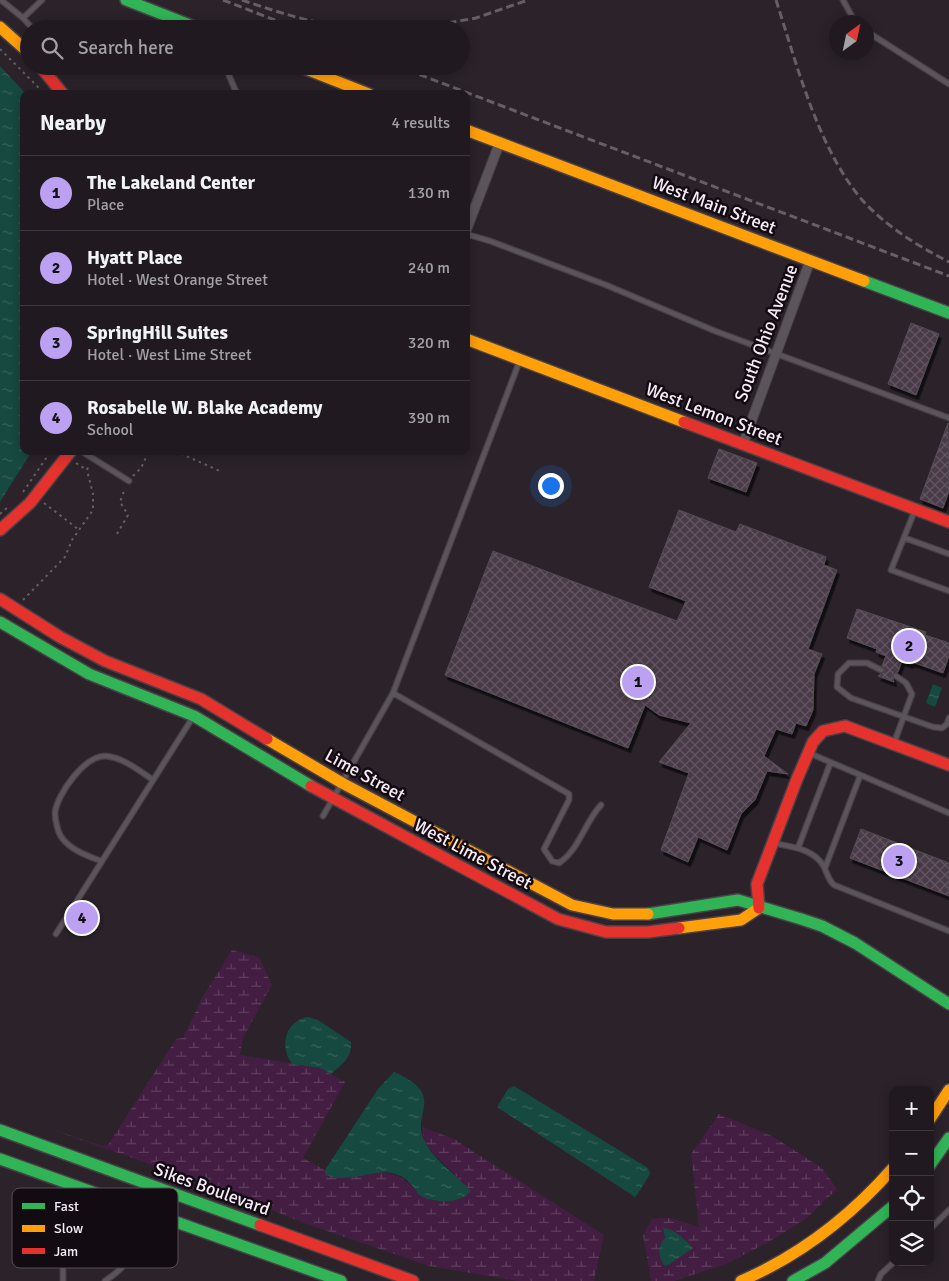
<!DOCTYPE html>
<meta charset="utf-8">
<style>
:root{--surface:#201a20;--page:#282329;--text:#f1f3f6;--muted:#a2a1a5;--line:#3d383e;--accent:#bca0f2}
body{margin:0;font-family:Signika,sans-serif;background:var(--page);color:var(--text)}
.controls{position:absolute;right:15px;bottom:15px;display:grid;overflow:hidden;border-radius:10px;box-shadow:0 2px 12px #0003}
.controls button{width:45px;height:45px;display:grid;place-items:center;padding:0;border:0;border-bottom:1px solid var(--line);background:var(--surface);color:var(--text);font:25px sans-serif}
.compass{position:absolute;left:829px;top:15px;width:45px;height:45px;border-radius:50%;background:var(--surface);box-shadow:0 2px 12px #0003;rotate:33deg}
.you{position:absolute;left:550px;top:485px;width:18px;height:18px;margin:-12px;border:4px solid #fff;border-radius:50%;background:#1a73e8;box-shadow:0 0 0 8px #1a73e833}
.badge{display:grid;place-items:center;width:32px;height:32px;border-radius:50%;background:var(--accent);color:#111;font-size:16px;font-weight:700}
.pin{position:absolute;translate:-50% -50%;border:2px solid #fff;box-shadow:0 1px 5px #0006}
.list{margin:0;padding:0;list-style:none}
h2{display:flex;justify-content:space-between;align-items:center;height:65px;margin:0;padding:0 20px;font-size:21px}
h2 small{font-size:16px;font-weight:400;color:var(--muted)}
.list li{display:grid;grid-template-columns:32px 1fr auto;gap:15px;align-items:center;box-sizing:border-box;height:75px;padding:0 20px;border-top:1px solid var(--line)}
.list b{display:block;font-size:19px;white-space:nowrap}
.list p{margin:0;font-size:16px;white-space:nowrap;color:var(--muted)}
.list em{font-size:16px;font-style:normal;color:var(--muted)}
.icon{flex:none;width:28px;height:28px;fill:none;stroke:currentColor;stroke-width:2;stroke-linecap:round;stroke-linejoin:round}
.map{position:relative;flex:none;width:949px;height:1281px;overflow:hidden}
.search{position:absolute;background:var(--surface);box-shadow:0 2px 12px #0003;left:20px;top:20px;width:450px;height:55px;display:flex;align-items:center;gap:12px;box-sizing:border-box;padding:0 18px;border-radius:28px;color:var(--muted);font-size:19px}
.panel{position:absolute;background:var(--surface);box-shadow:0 2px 12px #0003;left:20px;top:90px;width:450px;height:365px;border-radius:10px}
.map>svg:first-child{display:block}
.wetland{fill:url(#wetland-marsh);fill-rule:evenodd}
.water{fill:url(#water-ripples)}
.building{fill:url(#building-cross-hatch);stroke:#554d54;filter:url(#shadow)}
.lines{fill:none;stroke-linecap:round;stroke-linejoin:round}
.lane-casing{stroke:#494148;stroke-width:7}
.street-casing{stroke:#494148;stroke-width:11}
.fast-casing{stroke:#494148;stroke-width:14}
.slow-casing{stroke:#494148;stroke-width:14}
.jam-casing{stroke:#494148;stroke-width:14}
.path{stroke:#655e65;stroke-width:2;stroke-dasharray:2.5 4;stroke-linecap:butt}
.lane{stroke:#5b545b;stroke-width:4.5}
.street{stroke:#5b545b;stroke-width:9}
.fast{stroke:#30b455;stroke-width:11}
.slow{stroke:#ff9f0a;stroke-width:11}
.jam{stroke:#e5322d;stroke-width:11}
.rail{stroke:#665f66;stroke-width:3;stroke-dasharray:8 4;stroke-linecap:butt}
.labels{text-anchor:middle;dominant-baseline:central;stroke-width:5;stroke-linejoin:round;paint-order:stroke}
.street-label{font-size:18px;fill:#f7ebf6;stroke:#120b12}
.key{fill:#120b12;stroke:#574e56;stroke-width:1}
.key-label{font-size:14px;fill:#f7ebf6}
</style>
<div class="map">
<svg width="949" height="1281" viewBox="0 0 949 1281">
<defs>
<pattern id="wetland-marsh" width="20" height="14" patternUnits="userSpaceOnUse" patternTransform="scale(1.25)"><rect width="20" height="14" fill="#431e42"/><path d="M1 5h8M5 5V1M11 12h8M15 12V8" fill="none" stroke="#5f3f5e"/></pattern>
<pattern id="water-ripples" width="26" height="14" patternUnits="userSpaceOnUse" patternTransform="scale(1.25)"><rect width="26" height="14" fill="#16493f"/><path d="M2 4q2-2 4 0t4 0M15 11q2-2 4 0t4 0" fill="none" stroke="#39635b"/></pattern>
<pattern id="building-cross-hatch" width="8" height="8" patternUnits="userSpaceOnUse" patternTransform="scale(1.25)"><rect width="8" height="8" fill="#483a47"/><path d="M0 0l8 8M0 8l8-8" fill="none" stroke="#635762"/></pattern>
<filter id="shadow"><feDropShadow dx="2.5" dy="4.5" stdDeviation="0" flood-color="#0009"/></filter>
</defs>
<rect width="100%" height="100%" fill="#2b222a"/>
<!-- wetland -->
<path class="wetland" d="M232,950l27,7 13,28 -29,53 -3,17 80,13 25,14 -42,76 22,12v5c35,-3 72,-14 94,20l16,6h12l18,-16 -31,-31 -10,-13 -2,-14 32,12 150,96 -10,46h-76l-89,-15 -128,-44 -88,-36 -172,-60 62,20 5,-1 68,-106 7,-1 19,-40z
M719,1114l53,22 50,32 15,21 -30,29 -40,25 -41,21 -52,17h-23l-8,-46 9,-16c18,-4 30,3 47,8l-8,-73zM667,1228l25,20 -22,16 -7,-35z"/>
<!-- water -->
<path class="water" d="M0,66l26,28h-2v357h8l-32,51z
M933,684l9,4 -7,19 -9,-4z
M308,1017l10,3 33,22c1,17 -9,22 -20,32l-11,-6 -28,-4c-13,-17 -7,-43 16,-47z
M394,1072c55,24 15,42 31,70 10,19 31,33 46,49 -12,14 -38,12 -52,4 -28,-45 -56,-7 -94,-20v-5l53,-81z
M514,1086l134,82 2,6 -13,21 -2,2 -138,-90 11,-18z
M663,1228c11,0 22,12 30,20l-23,16 -5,2c-7,-8 -8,-20 0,-28z"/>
<!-- building -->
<path class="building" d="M911,323l28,11 -23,61 -28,-11z
M948,423l1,68 -6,17 -23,-9z
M719,449l38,14 -11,29 -38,-14z
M679,510l57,22 4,-8 86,33 -2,8 13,5 -29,79 14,5 -8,20 -1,36 -7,16 -10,-3 -4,11 -16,-5 -12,27 24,18 -21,-3 -12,29 -14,14 -14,36 -29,-13 -10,25 -27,-12 28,-77 -30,-11 32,-39 -32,-8 -14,-10 -17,43 -183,-73 48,-124 184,70 9,-20 -37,-14z
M857,609l69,23 -1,3 24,8v13l-6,17 -31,-11 -1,2 -9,-3 -4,11 -6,3 2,7 -16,-6 7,-5 -3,-5 4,-10 -10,-4 1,-3 -30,-11z
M861,829l88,34v33l-99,-38z"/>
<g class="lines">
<defs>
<path id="lane" d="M1,0l22,18
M843,0l12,22
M33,29l-10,-11 19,-18
M866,31l83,53
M21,44l8,-8
M225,66l12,28
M466,234l24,7 116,44 109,46 234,87
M81,451l48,30
M915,510l-24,60 58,21
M905,538l44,16
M881,670l-14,-7h-18l-11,11 -1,13 14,11 82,29 9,1 5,-4 2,-6
M393,693l176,101v6l-25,49 8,12 7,2c20,-13 26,-41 42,-58
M894,743l18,-49 -6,-11 -10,-7
M809,753l140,60
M323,816l70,-123 127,-333
M773,843c18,4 39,5 50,22 4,7 5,15 11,20l115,46
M798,848l32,-84
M101,861c-13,-5 -29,-10 -39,-23 -4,-5 -7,-18 -7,-25 2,-19 30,-58 51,-57 18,2 32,14 47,24
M825,868l35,-92
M56,934l137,-217
M930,1229l19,-19
M110,1231l17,6
M63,1281v-20l45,-25 7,-33
M105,1281c26,-18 17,-15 22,-42 2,-9 12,-19 18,-26
M878,1281l3,-7 13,-12"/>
<path id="street" d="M466,231l34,-89
M743,444l67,-183"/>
<path id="fast" d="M126,0l74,29
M864,281l85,32
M0,622l89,52 105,42 117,70
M648,914l90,-14 63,19 21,7 33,17 94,61
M0,1130l260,95
M0,1159l341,122
M930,1165l19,-27
M793,1281l32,-18 68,-57"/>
<path id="slow" d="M0,27l29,26
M298,66l71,28
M466,130l398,151
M466,339l218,83
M267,739l75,44 230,122 41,9h35
M679,928l62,-8 18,-12
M930,1119l19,-29
M741,1281c60,-26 109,-64 152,-113"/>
<path id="jam" d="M40,66l23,28
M684,422l265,100
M0,530l30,-27 41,-52
M0,599l60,38 45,24 96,38 66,40
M311,786l247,133 48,13h42l31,-4
M759,908l-2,-24 40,-105 16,-37 10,-11 22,-5 104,39
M260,1225l153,56"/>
</defs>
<!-- lane casing -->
<use href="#lane" class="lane-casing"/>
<!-- street casing -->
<use href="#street" class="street-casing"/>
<!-- fast casing -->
<use href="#fast" class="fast-casing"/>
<!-- slow casing -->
<use href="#slow" class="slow-casing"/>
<!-- jam casing -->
<use href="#jam" class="jam-casing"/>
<!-- path -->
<path class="path" d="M0,49l45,45
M175,451l47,21
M76,463l11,7
M133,476l8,-8 8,-17
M23,492l28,-41
M44,503l34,26
M0,514l8,-7
M117,534l11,-19 -8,-13 5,-14
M23,600l42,-43 7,-17 21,-30v-16l-6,-24 2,-6"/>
<!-- lane -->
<use href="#lane" class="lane"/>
<!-- street -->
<use href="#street" class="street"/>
<!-- fast -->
<use href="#fast" class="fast"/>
<!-- slow -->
<use href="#slow" class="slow"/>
<!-- jam -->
<use href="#jam" class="jam"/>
<!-- rail -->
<path class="rail" d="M223,0l75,29
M242,0c38,13 76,25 116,29
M776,0c21,65 42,149 87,201 24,26 55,45 86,61
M413,29l63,-11 52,-18
M397,66l552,210"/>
</g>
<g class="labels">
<!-- street labels -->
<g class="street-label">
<text transform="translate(714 205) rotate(21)">West Main Street</text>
<text transform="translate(766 333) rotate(-69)">South Ohio Avenue</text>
<text transform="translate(714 414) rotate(21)">West Lemon Street</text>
<text transform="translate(365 775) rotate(29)">Lime Street</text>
<text transform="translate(473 854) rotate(28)">West Lime Street</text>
<text transform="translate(212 1189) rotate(20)">Sikes Boulevard</text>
</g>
</g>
<!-- legend -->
<rect x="12" y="1188" width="166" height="80" rx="8" class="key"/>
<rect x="22" y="1203" width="23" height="6" fill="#30b455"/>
<rect x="22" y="1225" width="23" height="7" fill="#ff9f0a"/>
<rect x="22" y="1248" width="23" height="6" fill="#e5322d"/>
<g class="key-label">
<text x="54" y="1211">Fast</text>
<text x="54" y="1233">Slow</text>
<text x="54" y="1256">Jam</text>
</g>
</svg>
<div class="controls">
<button>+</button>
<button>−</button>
<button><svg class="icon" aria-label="locate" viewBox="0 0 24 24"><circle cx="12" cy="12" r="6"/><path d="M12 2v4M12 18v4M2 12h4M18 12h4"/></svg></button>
<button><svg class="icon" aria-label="layers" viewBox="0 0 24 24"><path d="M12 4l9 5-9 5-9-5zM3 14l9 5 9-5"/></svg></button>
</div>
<svg class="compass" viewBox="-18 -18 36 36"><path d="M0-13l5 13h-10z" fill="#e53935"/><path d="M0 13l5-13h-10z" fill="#a2a1a5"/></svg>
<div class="you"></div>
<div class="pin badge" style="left:638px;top:682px">1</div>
<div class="pin badge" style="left:909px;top:646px">2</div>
<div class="pin badge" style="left:899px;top:861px">3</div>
<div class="pin badge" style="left:82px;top:918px">4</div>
<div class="search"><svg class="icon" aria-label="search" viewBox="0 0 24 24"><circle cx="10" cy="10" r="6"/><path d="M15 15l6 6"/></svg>Search here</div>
<section class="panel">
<h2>Nearby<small>4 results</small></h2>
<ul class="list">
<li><span class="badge">1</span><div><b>The Lakeland Center</b><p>Place</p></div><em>130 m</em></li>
<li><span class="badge">2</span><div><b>Hyatt Place</b><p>Hotel · West Orange Street</p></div><em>240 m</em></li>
<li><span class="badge">3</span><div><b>SpringHill Suites</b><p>Hotel · West Lime Street</p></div><em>320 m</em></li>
<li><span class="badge">4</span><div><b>Rosabelle W. Blake Academy</b><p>School</p></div><em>390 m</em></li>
</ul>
</section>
</div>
